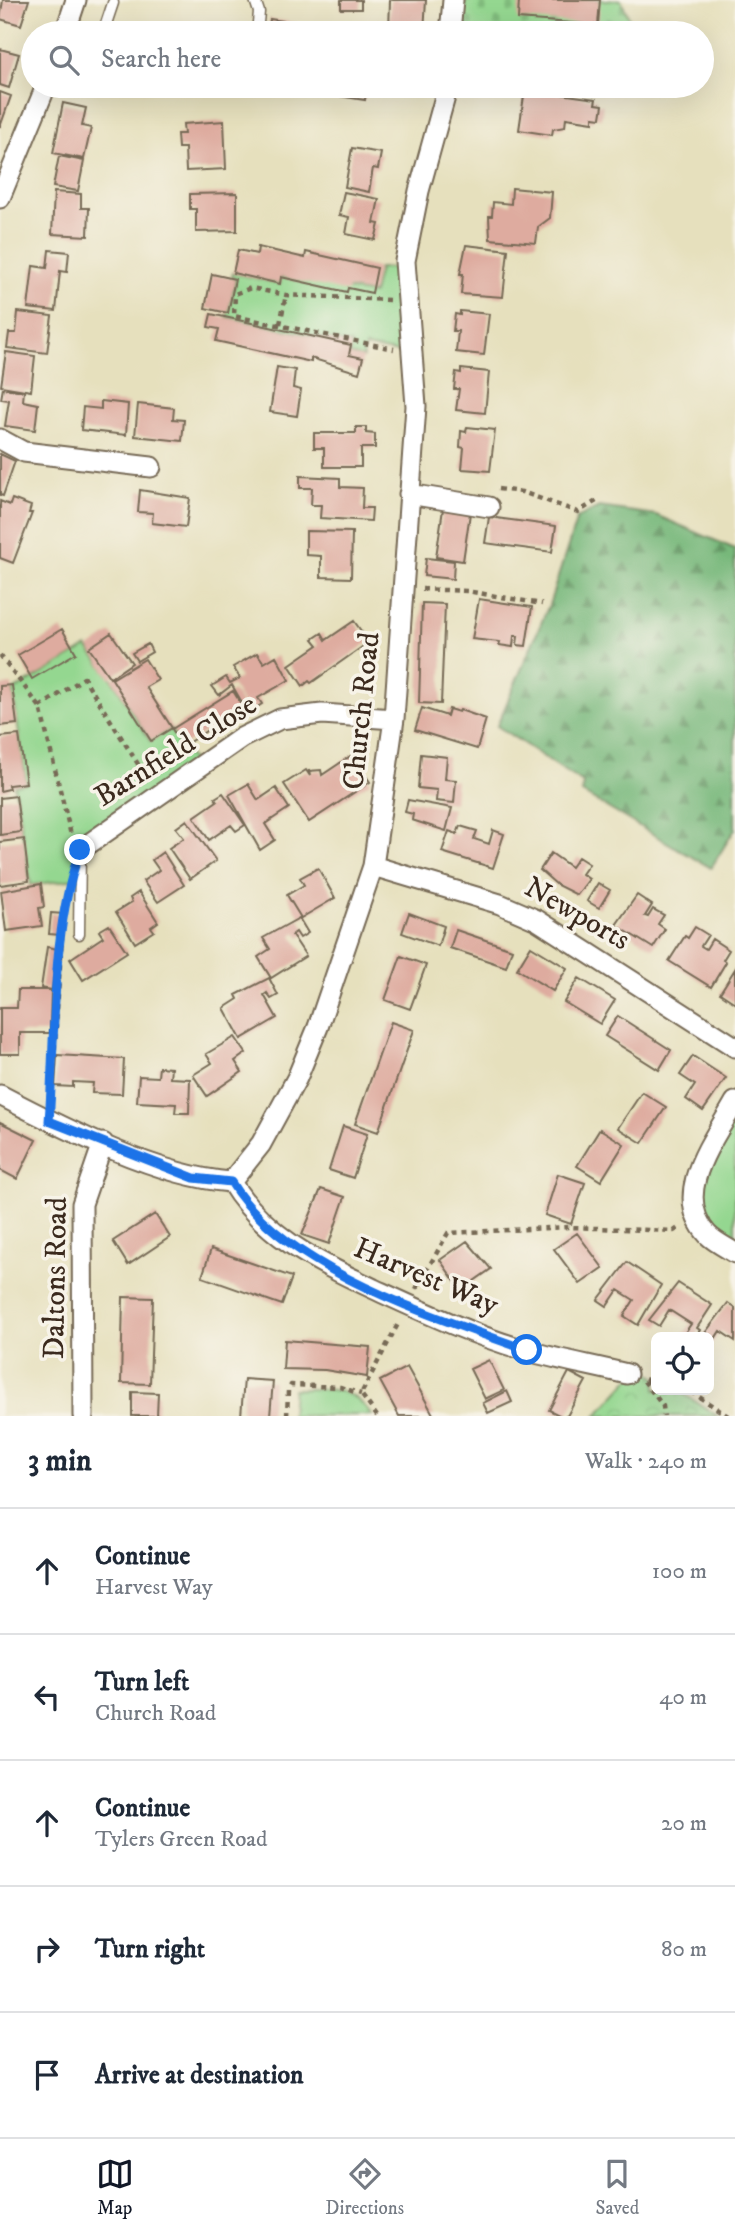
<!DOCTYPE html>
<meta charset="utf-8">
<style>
:root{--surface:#fff;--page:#f2f2f3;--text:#1f2937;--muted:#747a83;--line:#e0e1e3;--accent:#111827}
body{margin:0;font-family:"IM FELL DW Pica",serif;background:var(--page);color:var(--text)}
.controls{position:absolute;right:21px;bottom:21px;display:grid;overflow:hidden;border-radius:10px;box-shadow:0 7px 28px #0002}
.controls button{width:63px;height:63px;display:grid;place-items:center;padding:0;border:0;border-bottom:2px solid var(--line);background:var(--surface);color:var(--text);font:35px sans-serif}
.stop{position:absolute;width:21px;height:21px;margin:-16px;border:5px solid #1a73e8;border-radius:50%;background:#fff}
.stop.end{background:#1a73e8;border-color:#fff;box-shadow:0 2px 7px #0008}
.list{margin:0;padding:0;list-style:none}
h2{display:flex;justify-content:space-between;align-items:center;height:91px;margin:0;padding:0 28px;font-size:30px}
h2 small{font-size:23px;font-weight:400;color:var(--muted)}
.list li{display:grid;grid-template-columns:46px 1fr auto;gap:21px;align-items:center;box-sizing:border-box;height:126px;padding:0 28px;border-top:2px solid var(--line)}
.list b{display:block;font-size:26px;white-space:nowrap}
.list p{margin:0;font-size:23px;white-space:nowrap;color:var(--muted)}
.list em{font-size:23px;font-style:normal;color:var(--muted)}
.icon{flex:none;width:38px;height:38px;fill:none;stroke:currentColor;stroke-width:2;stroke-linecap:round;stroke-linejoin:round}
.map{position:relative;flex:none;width:735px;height:1416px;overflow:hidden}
.search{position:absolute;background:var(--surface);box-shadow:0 7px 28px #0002;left:21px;right:21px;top:21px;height:77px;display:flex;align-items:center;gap:18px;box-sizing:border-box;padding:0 24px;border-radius:38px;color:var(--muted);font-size:26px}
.sheet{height:721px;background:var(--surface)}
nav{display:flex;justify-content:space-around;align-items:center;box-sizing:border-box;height:98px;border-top:2px solid var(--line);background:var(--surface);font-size:19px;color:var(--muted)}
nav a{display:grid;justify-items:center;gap:4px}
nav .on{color:var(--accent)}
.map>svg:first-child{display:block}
.green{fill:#94d790;stroke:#688057;stroke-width:2}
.forest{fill:url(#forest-firs);stroke:#59714c;stroke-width:2}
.cemetery{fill:url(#cemetery-stones);stroke:#688057;stroke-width:2}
.park{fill:url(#park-crowns);stroke:#688057;stroke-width:2}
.building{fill:#deab9f}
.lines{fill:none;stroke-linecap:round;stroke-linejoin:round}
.lane-casing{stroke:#776a56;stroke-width:13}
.street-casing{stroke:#776a56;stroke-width:23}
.path{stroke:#776a56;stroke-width:4.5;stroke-dasharray:5 5;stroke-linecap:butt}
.lane{stroke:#fff;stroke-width:10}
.street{stroke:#fff;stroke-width:19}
.route{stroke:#1a73e8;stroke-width:9}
.labels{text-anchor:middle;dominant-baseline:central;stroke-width:7;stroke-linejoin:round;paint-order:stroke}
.street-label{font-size:30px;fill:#3b2a1e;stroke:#f7f3e8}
</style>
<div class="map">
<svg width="735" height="1416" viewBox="0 0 735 1416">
<defs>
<pattern id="forest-firs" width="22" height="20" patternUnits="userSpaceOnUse" patternTransform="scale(1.75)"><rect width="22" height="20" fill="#77b87a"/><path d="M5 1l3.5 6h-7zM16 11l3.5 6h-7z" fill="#639663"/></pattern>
<pattern id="cemetery-stones" width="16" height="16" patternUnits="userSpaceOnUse" patternTransform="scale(1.75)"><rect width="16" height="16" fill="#94d790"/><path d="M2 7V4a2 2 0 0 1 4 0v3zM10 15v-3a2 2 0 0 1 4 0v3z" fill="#80b97c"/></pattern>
<pattern id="park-crowns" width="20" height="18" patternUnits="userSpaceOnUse" patternTransform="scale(1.75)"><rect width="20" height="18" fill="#94d790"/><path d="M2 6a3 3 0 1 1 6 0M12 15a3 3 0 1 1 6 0" fill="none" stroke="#80b97c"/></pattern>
</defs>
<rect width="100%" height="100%" fill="#f7f3e8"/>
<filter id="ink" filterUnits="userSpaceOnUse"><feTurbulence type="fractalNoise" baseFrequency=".0143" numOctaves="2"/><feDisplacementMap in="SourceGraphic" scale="14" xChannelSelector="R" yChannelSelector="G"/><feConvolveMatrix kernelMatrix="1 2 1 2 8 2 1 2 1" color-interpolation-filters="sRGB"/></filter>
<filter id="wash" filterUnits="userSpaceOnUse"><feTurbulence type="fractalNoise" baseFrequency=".00686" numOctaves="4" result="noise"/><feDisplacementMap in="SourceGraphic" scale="28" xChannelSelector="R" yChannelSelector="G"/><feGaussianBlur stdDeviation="1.57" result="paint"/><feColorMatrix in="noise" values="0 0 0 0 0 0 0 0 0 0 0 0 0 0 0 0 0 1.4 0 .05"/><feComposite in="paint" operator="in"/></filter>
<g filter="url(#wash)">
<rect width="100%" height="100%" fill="#e6e0bd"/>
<!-- green -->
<path class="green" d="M379,268h25l7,87 -46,-8 -2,11 -13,-3 1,-11 -124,-27 9,-38 -4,-2 1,-4 47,11 1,-7 92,17z
M87,647l25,32 38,62 21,-12 26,39 -117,82 -5,29 -44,6 -17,-100 12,-2 -13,-92z
M735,1103v149l-39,-36 3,-48z
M293,1389c35,1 57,-5 79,26l-81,1z"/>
<!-- forest -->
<path class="forest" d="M599,507l57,8 79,34v280l-24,39 -129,-75 1,-10 -86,-57 52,-121 28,-87z"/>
<!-- cemetery -->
<path class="cemetery" d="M466,0h155l15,33h-177z"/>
<!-- park -->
<path class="park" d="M640,1367l16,10v13h21l41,26h-122z"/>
<g id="blocks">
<!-- building -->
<path class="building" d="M3,0h26l-8,25 -21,-6z
M341,0h20v9h-20z
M390,0h36l-2,31 -35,-1z
M519,0h81l-2,25 -80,-6z
M270,19l27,4 -1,10h-28z
M0,49l19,5 -10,34 -9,-3z
M333,86h34l-2,14 -33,-5z
M525,89l71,10 -1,5 8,1 -2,13 -8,-1v5l-27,-4 -1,9 -12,2 -1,6 -33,-5z
M0,92l11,4 -11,31z
M63,103l23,5 -4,18 9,2 -7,31 -31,-6z
M224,121l2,48 -40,2 -1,-23h-7l-1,-14h7l-1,-10z
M352,148l29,5 -3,16 -5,-1 -4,24 -24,-5z
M59,156l25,5 -6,30 -25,-4z
M512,188l40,4 -2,26 -12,9 -2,16 -46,-4 -1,-23h3l1,-14 18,2z
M54,192l27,2v14h8l-1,28 -36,-2z
M344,192l35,7 -5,24 5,1 -4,16 -29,-6 3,-17 -10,-2z
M237,193v38l-41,1v-23h-6v-15z
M466,245l42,5 -5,47 -42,-3 2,-20h-3z
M258,247l47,11 1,-6 71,16 -5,25 -24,-5 -1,4 -66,-15 -1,7 -47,-11 5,-23 19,4z
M49,250l20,2 -2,20 -7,-1 -4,40 -28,-3 5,-42 14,2z
M212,274l23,5 -7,34 -23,-5z
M460,311l29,3 -5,41 -28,-3 2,-21h-5l2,-17 5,1z
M18,312l34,4 -5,37 -40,-5 2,-15h7z
M211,314l140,31 -2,10 14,3 -4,15 -48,-15v4l-95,-21 3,-12 -11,-2z
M6,352l29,4 -4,35 -30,-5z
M277,367l18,3 -2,18 8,2 -4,26 -27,-4z
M461,369l28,3 -4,41 -29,-3 3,-21h-5l2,-17 5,1z
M3,388l21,3 -1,10 15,3 -3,26 -30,-4 4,-26 -8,-1z
M101,401l27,3 -2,31 -45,-5 2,-23 18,2z
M138,404l36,4 -1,11 11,1 -2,21 -47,-5z
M356,427h10v6l9,1v14h-14v19h-37v-19h-10v-15h42z
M467,427l28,3 -5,41 -28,-2 2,-21 -4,-1 1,-16 5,1z
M0,454l15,7 -12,35 -3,-1z
M300,476l40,2v9l23,1 -1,20h10l-1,13 -51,-3 1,-13h-10l1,-17h-12z
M140,490l50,8 -4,29 -34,-4 1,-10 -15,-1z
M12,499l19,7 -2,7h3l-19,50 -13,-5v-57l10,4z
M443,509l27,4 -7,48 -27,-4z
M489,517l67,9 -4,26 -67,-9z
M306,531l46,1 -1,46 -30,-1v-21l-15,-1z
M426,558l28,3 -1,18 -29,-3z
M479,599l53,8 -6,39 -9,-1 1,-9h-4l-1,11 -14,-2 1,-3 -28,-3z
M422,603l23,1 -4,100 -22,-1z
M354,621l15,21 -58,41 -2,-2 -6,5 -14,-21 29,-20 -5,-6 9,-6 4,7z
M62,629l14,24 -44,26 -14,-24z
M111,633l21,30 -22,15 -21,-30z
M148,644l4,8 -15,9 -5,-8z
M257,653l7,10 12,-7 13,24 -31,18 4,6 -14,9 -16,-28 -13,10 -7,-9 14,-9 4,6 10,-5 -7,-11z
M145,659l13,21 -12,7 26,41 -21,13 -39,-62z
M12,685l5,39 -17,2v-40z
M233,691l10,16 -60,39 -11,-17z
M422,708l25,8 2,-7 10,3 1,-2 26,9 -9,30 -62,-19z
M19,735l7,48 -18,2 1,4 -9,2v-54z
M421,754l26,3 -2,22 11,1 -2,23 -18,-2 1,-11 -19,-2z
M352,755l18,27 -61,40 -25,-38 22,-14 4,6 -1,-5 12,-1 1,5z
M248,784l10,16 18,-12 13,20 -24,16 10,16 -15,10 -31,-55z
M223,793l22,32 -9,6 -5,-6 -22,15 -15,-23 23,-16 -2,-3z
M16,796l5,36 -21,3v-37z
M408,800l44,8 -6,23 -34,-11 1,-6 -8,-2z
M187,820l29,41 -26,18 -21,-31 15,-10 -8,-10z
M460,826l17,5 -3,8 15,5 4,-14 11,4 -11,34 -51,-16 7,-21 8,3z
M24,839l5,42 -29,4v-43z
M163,852l21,33 -26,17 -15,-21 16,-11 -7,-10z
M551,853l20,14 7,-10 11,7 -7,10 7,5 -12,16 -20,-10 -17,-15z
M318,868l17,30 -34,20 -14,-23 17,-10 -4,-7z
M598,883l12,7 -11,18 -12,-7z
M41,884l3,23 -5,1 3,18 -36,5 -5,-40z
M139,892l19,30 -7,5 3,4 -19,12 -19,-31 16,-10 -2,-4z
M637,895l15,10 -7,11 3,1 5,-8 11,6 -6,9 7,5 -12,19 -37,-23z
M51,913l12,1 -2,21 -12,-1z
M409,913l35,13 -6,20 -36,-13z
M299,918l9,15 -8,5 -4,-6 -4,3 14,21 -35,22 -13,-21 12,-8 -7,-11z
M109,925l18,27 -44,28 -13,-21 33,-22 -4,-6z
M695,927l13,8 -7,11 5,3 6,-10 17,11 -6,10 3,2 -15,25 -42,-26 16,-25 3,2z
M456,930l56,19 -6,18 -56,-19z
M531,946l36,22 -14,23 -36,-22z
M47,947l11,2 -6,41 -11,-2z
M401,956l25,9 -16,44 -25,-9z
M735,969v34l-15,-10z
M269,978l9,17 -7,4 -4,-6 -3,2 13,23 -36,21 -17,-31 14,-9 -2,-4z
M579,978l36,22 -15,24 -36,-22z
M18,990h33l-1,43h-30v21h-20v-46h17z
M618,1016l53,34 -12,20 -54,-34z
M391,1022l23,8 -36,102 -23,-8z
M235,1037l11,16 -11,8 7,11 -35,24 -14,-21 19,-12 -6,-9z
M57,1055l67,4 -2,35 -30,-1 1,-10 -20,-1v5l-18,-1z
M693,1056l33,22 -23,33 -17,-12 9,-14 -15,-10z
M159,1067l12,1 -1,10 20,1 -1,34h-14l1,-9 -39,-2 2,-26 19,1z
M642,1092l24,15 -24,36 -24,-15z
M0,1122l36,18 -19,39 -17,-9z
M343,1126l24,8 -14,44 -24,-8z
M600,1129l24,15 -23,37 -24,-15z
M558,1174l27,9 -14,41 -26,-9z
M321,1189l24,8 -16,47 -27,-9z
M155,1214l15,23 -42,28 -15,-24z
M577,1233l26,35 -23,16 -26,-35z
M467,1241l24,28 -30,21 -21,-30z
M211,1249l81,28 -10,28 -80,-28z
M627,1262l34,23 -23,40 -14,-9 10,-16 -16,-10 -11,16 -9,-6z
M678,1283l34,22 -15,23 3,2 -5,7h-13l9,-13 -22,-14 -10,16 -10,-6z
M123,1297l30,1 -3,86 -29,-1z
M728,1303l7,5v33l-15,-10 -11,17v-11h-7z
M285,1340l85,7 -3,30 -42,-7 -42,-1z
M489,1360l15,30 -19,9 -15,-30z
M407,1367l21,38 6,11h-35l-19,-35z
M569,1372l17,9 -19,35h-6l-12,-6z
M244,1379l29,2 -3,35h-29z
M507,1391l5,11 -24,11 -5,-10z
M132,1392l26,1 -1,23h-25z"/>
</g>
</g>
<g filter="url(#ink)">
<use href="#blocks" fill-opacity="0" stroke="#776a56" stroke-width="2"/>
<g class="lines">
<defs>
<path id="lane" d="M255,0l4,12 -2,21
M103,33l10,-30
M166,86l6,2
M79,934l1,-84"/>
<path id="street" d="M65,33l11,-33
M450,33l3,-33
M0,198l46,-112
M0,439l24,13 127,15
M409,494l80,13
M80,850l161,-112 39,-19 42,-5 72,5
M373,866l127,38 37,16 198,127
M0,1095c65,34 159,82 231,87l30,-38 36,-66 21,-51 55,-161 21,-147 22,-313 -11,-145 14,-70 29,-105
M735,1102c-21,38 -65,92 -27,133 7,7 19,13 27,18
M231,1182c33,55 87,80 143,107 50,23 101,47 154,62 33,9 66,15 99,23
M83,1416l-1,-212 21,-61"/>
</defs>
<!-- lane casing -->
<use href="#lane" class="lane-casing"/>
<!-- street casing -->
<use href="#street" class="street-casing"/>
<!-- path -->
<path class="path" d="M389,300l-103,-5 -35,-7 -16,6 -1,22 160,33
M280,324l6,-29
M498,489l24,3 56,20 20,-12
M422,589l45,2 75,13
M0,655l40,52 31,128
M40,707l44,-29 64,102
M51,1099l11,-166
M416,1289l32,-56 122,-6 104,4 7,-5
M645,1379l11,4
M644,1381l19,25 1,10
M681,1390l12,3 35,23
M287,1416l1,-25 3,-6 49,2 21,7
M377,1416l-16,-22 38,-72"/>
<!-- lane -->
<use href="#lane" class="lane"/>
<!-- street -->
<use href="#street" class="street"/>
</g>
</g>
<g class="lines" filter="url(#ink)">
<!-- route -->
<path class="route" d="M80,850c-30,85 -24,181 -31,271l145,57 37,4c53,88 202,134 296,168"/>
</g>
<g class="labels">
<!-- street labels -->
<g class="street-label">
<text transform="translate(362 711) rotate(-84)">Church Road</text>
<text transform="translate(176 751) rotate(-32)">Barnfield Close</text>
<text transform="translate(577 914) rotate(30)">Newports</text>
<text transform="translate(426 1277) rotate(23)">Harvest Way</text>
<text transform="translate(56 1278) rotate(-89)">Daltons Road</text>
</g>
</g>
</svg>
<div class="controls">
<button><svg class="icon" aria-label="locate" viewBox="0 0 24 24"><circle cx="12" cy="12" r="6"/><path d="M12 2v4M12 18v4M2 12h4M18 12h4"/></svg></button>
</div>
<div class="stop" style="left:527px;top:1350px"></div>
<div class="stop end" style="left:80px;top:850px"></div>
<div class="search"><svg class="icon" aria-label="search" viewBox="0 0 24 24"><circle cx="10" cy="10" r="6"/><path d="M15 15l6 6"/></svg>Search here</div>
</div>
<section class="sheet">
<h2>3 min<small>Walk · 240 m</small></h2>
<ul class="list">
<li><svg class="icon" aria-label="ahead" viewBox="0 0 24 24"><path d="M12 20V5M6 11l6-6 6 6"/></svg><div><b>Continue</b><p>Harvest Way</p></div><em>100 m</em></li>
<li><svg class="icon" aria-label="left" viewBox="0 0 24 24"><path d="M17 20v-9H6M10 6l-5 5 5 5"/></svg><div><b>Turn left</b><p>Church Road</p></div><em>40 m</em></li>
<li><svg class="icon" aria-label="ahead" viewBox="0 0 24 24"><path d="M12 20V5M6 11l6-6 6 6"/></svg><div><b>Continue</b><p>Tylers Green Road</p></div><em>20 m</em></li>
<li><svg class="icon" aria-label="right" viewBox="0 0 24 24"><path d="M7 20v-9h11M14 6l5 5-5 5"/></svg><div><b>Turn right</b></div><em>80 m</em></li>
<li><svg class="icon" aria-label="arrive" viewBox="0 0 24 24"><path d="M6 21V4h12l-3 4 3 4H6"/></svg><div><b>Arrive at destination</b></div></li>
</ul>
</section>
<nav>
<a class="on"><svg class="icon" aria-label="map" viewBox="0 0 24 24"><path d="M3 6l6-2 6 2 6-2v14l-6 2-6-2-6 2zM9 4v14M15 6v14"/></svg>Map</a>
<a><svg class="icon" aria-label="directions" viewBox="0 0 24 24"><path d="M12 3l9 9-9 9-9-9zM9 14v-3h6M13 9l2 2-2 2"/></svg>Directions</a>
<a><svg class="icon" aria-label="saved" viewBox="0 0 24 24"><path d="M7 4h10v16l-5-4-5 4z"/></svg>Saved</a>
</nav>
